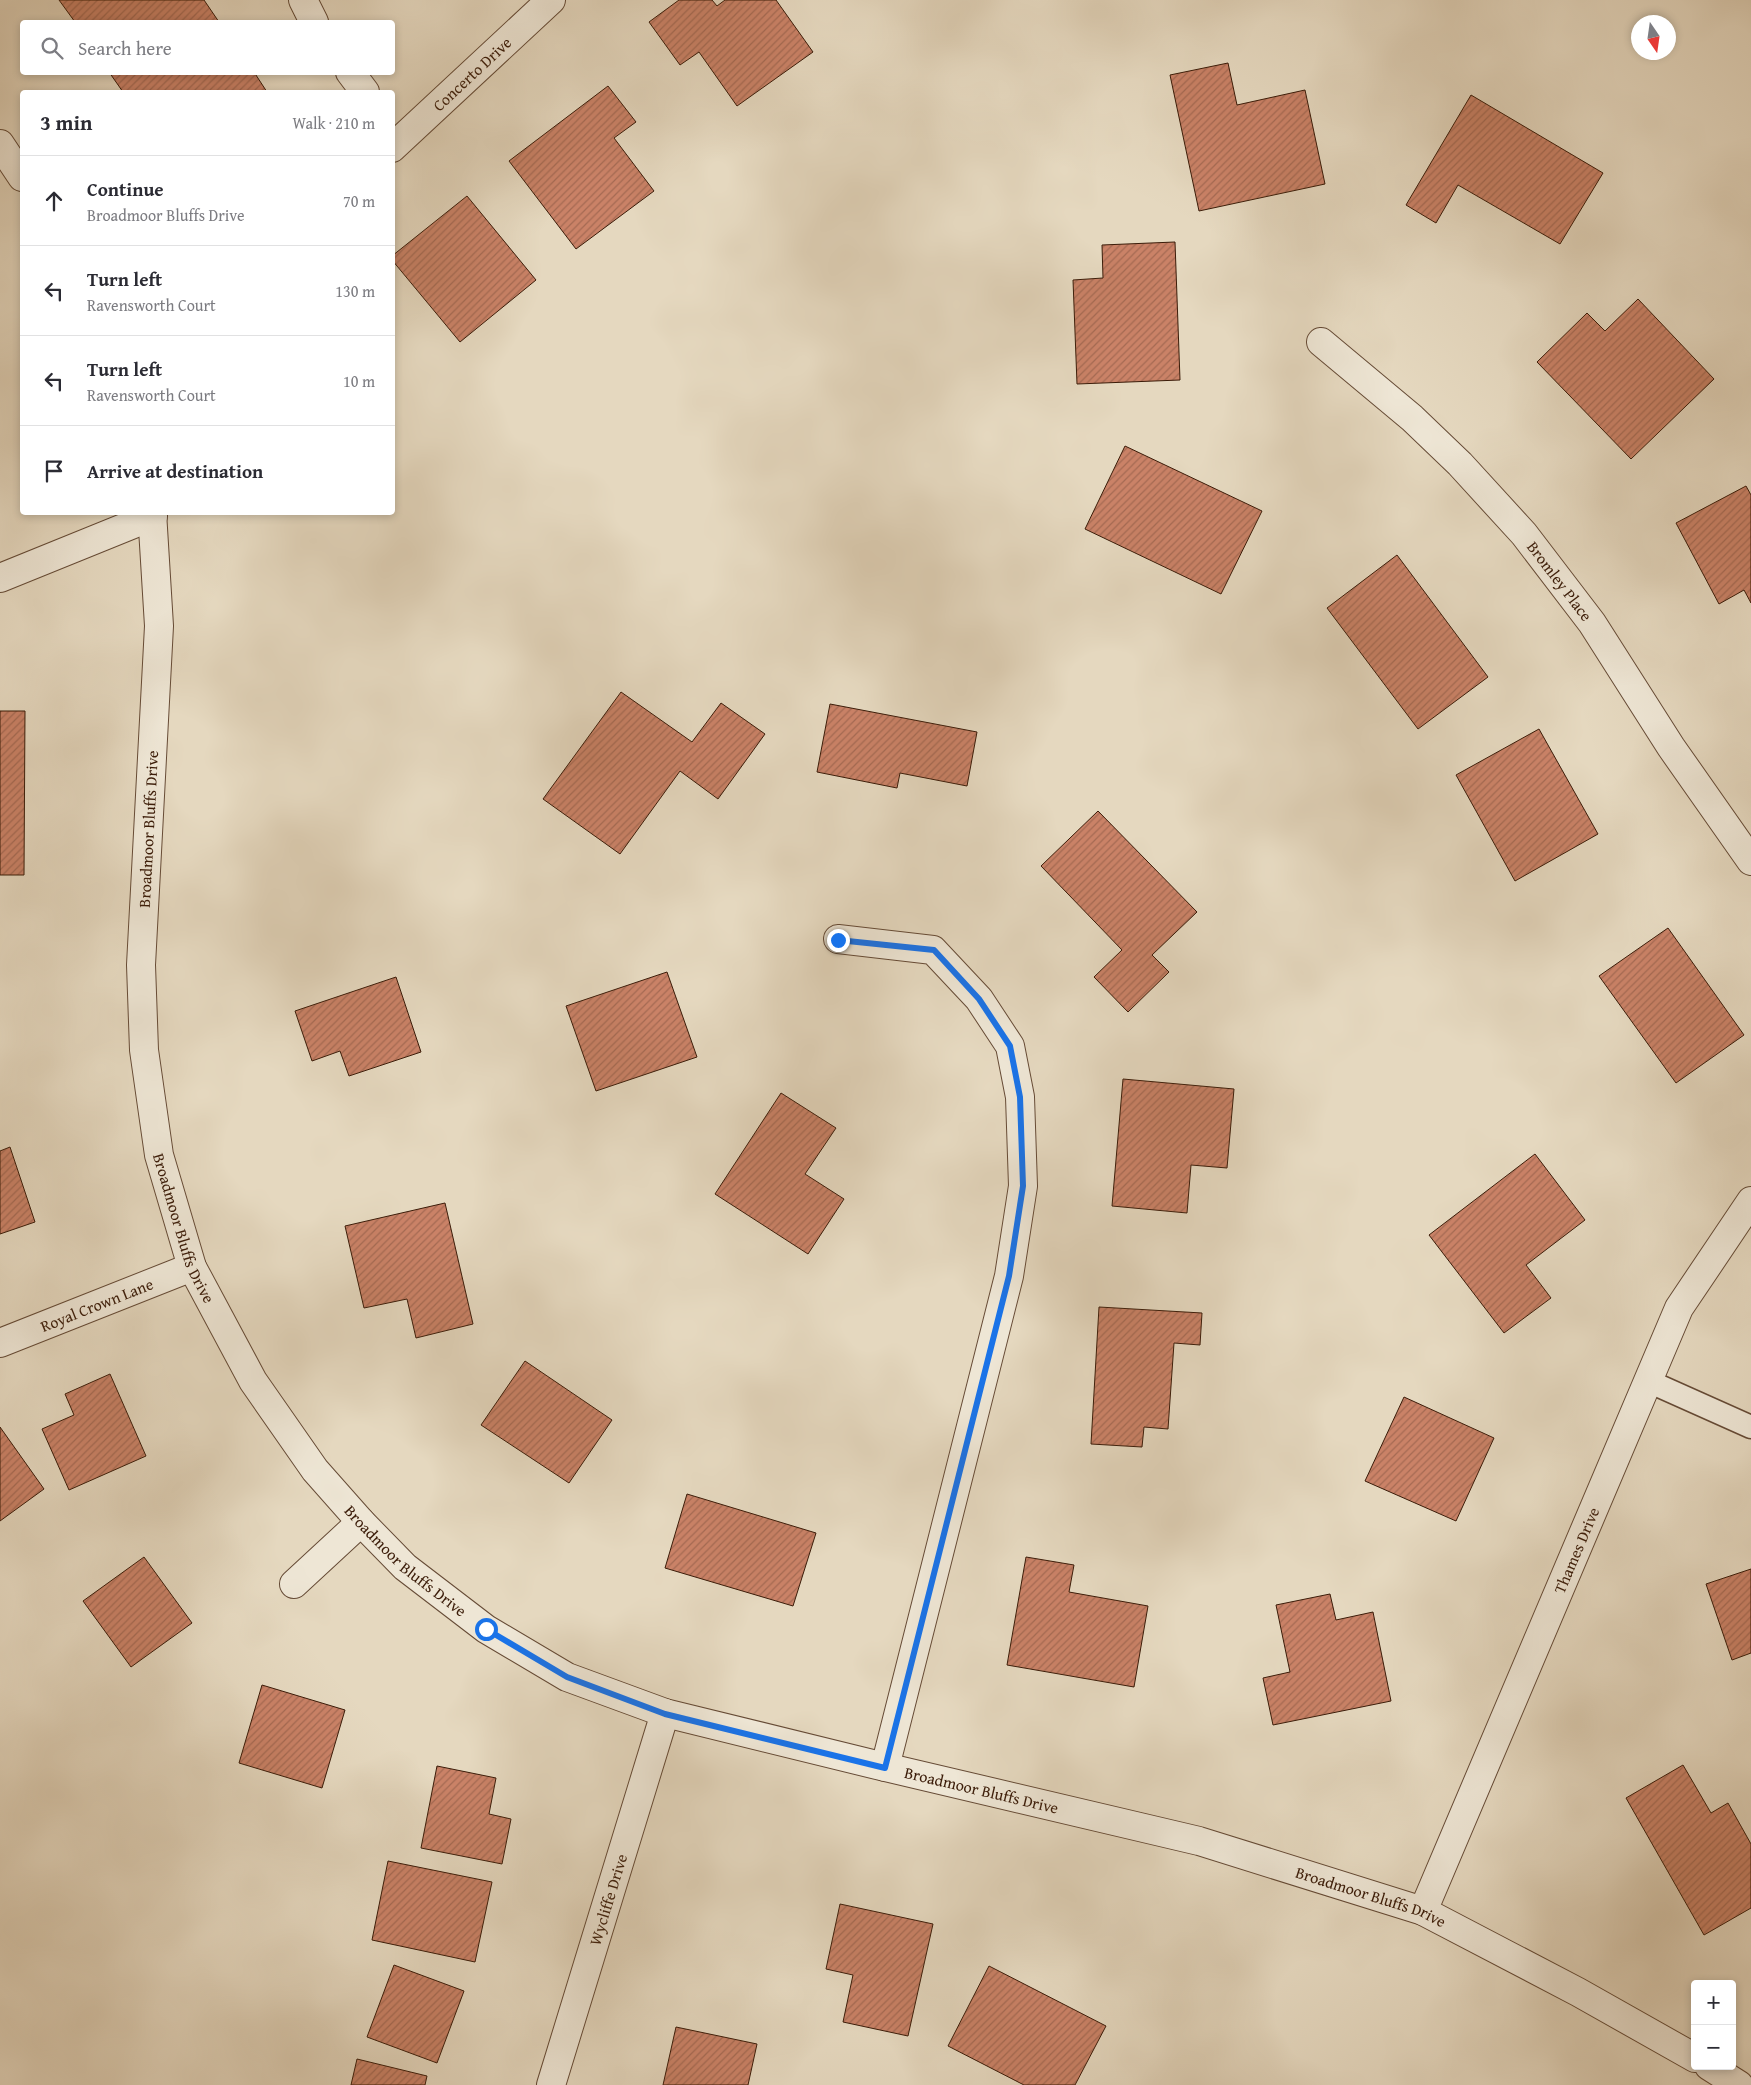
<!DOCTYPE html>
<meta charset="utf-8">
<style>
:root{--surface:#fff;--page:#f2f2f3;--text:#2b2b33;--muted:#7c7c81;--line:#e1e1e2}
body{margin:0;font-family:"Gentium Book Plus",serif;background:var(--page);color:var(--text)}
.controls{position:absolute;right:15px;bottom:15px;display:grid;overflow:hidden;border-radius:5px;box-shadow:0 2px 8px #0003}
.controls button{width:45px;height:45px;display:grid;place-items:center;padding:0;border:0;border-bottom:1px solid var(--line);background:var(--surface);color:var(--text);font:25px sans-serif}
.compass{position:absolute;left:1631px;top:15px;width:45px;height:45px;border-radius:50%;background:var(--surface);box-shadow:0 2px 8px #0003;rotate:167deg}
.stop{position:absolute;width:15px;height:15px;margin:-11px;border:4px solid #1a73e8;border-radius:50%;background:#fff}
.stop.end{background:#1a73e8;border-color:#fff;box-shadow:0 1px 5px #0008}
.list{margin:0;padding:0;list-style:none}
h2{display:flex;justify-content:space-between;align-items:center;height:65px;margin:0;padding:0 20px;font-size:21px}
h2 small{font-size:16px;font-weight:400;color:var(--muted)}
.list li{display:grid;grid-template-columns:32px 1fr auto;gap:15px;align-items:center;box-sizing:border-box;height:90px;padding:0 20px;border-top:1px solid var(--line)}
.list b{display:block;font-size:19px;white-space:nowrap}
.list p{margin:0;font-size:16px;white-space:nowrap;color:var(--muted)}
.list em{font-size:16px;font-style:normal;color:var(--muted)}
.icon{flex:none;width:28px;height:28px;fill:none;stroke:currentColor;stroke-width:2;stroke-linecap:round;stroke-linejoin:round}
.map{position:relative;flex:none;width:1751px;height:2085px;overflow:hidden}
.search{position:absolute;background:var(--surface);box-shadow:0 2px 8px #0003;left:20px;top:20px;width:375px;height:55px;display:flex;align-items:center;gap:12px;box-sizing:border-box;padding:0 18px;border-radius:5px;color:var(--muted);font-size:19px}
.panel{position:absolute;background:var(--surface);box-shadow:0 2px 8px #0003;left:20px;top:90px;width:375px;height:425px;border-radius:5px}
.map>svg:first-child{display:block}
.building{fill:url(#building-hatch);stroke:#3b1c09}
.lines{fill:none;stroke-linecap:round;stroke-linejoin:round}
.service-casing{stroke:#664b36;stroke-width:25}
.minor-casing{stroke:#664b36;stroke-width:30}
.tertiary-casing{stroke:#664b36;stroke-width:30}
.service{stroke:#eee6d5;stroke-width:22}
.minor{stroke:#eee6d5;stroke-width:28}
.tertiary{stroke:#eee6d5;stroke-width:28}
.route{stroke:#1a73e8;stroke-width:6}
.labels{text-anchor:middle;dominant-baseline:central;stroke-width:4.5;stroke-linejoin:round;paint-order:stroke}
.street-label{font-size:16px;fill:#3b1c09;stroke:#eee6d5}
</style>
<div class="map">
<svg width="1751" height="2085" viewBox="0 0 1751 2085">
<defs>
<pattern id="building-hatch" width="6" height="6" patternUnits="userSpaceOnUse" patternTransform="scale(1.25)"><rect width="6" height="6" fill="#ca8267"/><path d="M-1 1l2-2M0 6l6-6M5 7l2-2" fill="none" stroke="#a56a53"/></pattern>
</defs>
<rect width="100%" height="100%" fill="#e5d8bf"/>
<filter id="stains"><feTurbulence type="fractalNoise" baseFrequency=".004" numOctaves="4"/><feColorMatrix values="0 0 0 0 .2 0 0 0 0 .09 0 0 0 0 .02 0 0 0 .5 -.17"/></filter>
<radialGradient id="worn" r=".72"><stop offset=".6" stop-color="#630" stop-opacity="0"/><stop offset="1" stop-color="#630" stop-opacity=".3"/></radialGradient>
<!-- building -->
<path class="building" d="M59,0h145l15,22h-144z
M679,0h33l5,6 8,-6h51l37,52 -76,54 -38,-54 -19,13 -31,-43z
M1228,63l9,42 68,-15 20,94 -126,27 -29,-136z
M109,72h145l13,20h-144z
M608,86l28,36 -22,16 40,53 -78,58 -67,-88z
M1471,95l132,78 -43,71 -102,-59 -22,38 -30,-18z
M467,196l69,84 -76,62 -68,-82v-4z
M1175,242l5,138 -103,4 -4,-104 30,-2 -1,-33z
M1638,299l76,80 -83,80 -94,-97 50,-49 18,18z
M1125,446l137,65 -41,83 -136,-65z
M1746,486l5,9v108l-7,-13 -25,14 -43,-81z
M1397,555l91,122 -70,52 -91,-121z
M621,692l71,50 29,-39 44,31 -47,65 -38,-28 -60,83 -77,-55z
M830,704l147,28 -10,54 -67,-13 -3,15 -80,-16z
M0,711h25l-1,164h-24z
M1539,729l59,105 -83,47 -59,-106z
M1098,811l99,101 -45,43 17,17 -41,40 -34,-35 28,-27 -81,-84z
M1668,928l76,107 -68,48 -77,-107z
M667,972l30,85 -101,34 -30,-85z
M396,977l25,75 -72,24 -9,-25 -28,10 -17,-50z
M1123,1079l111,10 -7,79 -36,-3 -4,48 -75,-7z
M781,1093l55,35 -31,46 39,25 -36,55 -93,-60z
M10,1147l25,75 -35,12v-83z
M1535,1154l50,66 -59,45 25,33 -47,35 -75,-98z
M445,1203l28,121 -57,14 -9,-39 -43,9 -19,-82z
M1099,1307l103,6 -2,32 -26,-2 -6,86 -24,-2 -2,20 -51,-3z
M525,1361l87,59 -43,63 -88,-58z
M110,1374l36,82 -77,34 -27,-61 32,-14 -9,-21z
M1404,1397l90,41 -38,83 -91,-40z
M0,1427l44,62 -44,32z
M687,1494l129,39 -23,73 -128,-38z
M144,1557l48,66 -61,44 -48,-66z
M1026,1557l48,8 -5,27 79,14 -14,81 -127,-22z
M1751,1569v84l-19,7 -26,-76z
M1330,1594l6,26 37,-8 18,89 -118,24 -10,-47 27,-6 -14,-67z
M262,1685l83,25 -23,78 -83,-25z
M1683,1765l28,48 17,-10 23,41v64l-47,27 -78,-137z
M437,1766l59,12 -7,36 22,5 -9,45 -81,-16z
M388,1861l104,21 -17,80 -103,-22z
M840,1904l93,20 -25,112 -65,-14 10,-47 -27,-6z
M394,1965l70,26 -27,72 -70,-26z
M989,1966l117,60 -31,59h-51l-76,-39z
M676,2027l81,17 -9,41h-85z
M357,2059l70,17 -2,9h-74z"/>
<g class="lines">
<defs>
<path id="service" d="M1648,1381l103,46"/>
<g id="minor">
<path d="M303,0l11,22"/>
<path d="M350,72l15,20"/>
<path id="s1" d="M392,148l159,-148"/>
<path id="s2" d="M1321,342l91,76 48,46 64,70 68,89 79,124 80,114"/>
<path d="M0,578l153,-62"/>
<path d="M838,939l95,11 46,49 31,47 10,51 3,89 -14,90 -124,491"/>
<path id="s3" d="M0,1343l192,-76"/>
<path d="M294,1584l67,-62"/>
<path id="s4" d="M1423,1911l256,-603 72,-107"/>
<path id="s5" d="M551,2085l114,-372"/>
</g>
<g id="tertiary">
<path d="M0,144l22,33"/>
<path id="s6" d="M152,512l7,114 -18,339 3,85 15,105 33,112 61,114 62,89 46,52 44,45 81,62 81,48 98,36 220,54 314,74 224,70 155,81 117,66"/>
<path d="M1709,2066l30,19"/>
</g>
</defs>
<!-- service casing -->
<use href="#service" class="service-casing"/>
<!-- minor casing -->
<use href="#minor" class="minor-casing"/>
<!-- tertiary casing -->
<use href="#tertiary" class="tertiary-casing"/>
<!-- service -->
<use href="#service" class="service"/>
<!-- minor -->
<use href="#minor" class="minor"/>
<!-- tertiary -->
<use href="#tertiary" class="tertiary"/>
</g>
<g class="lines">
<!-- route -->
<path class="route" d="M486,1629l81,48 98,37 220,54 124,-492 14,-90 -3,-89 -10,-51 -31,-47 -45,-49 -96,-10"/>
</g>
<g class="labels">
<!-- street labels -->
<g class="street-label">
<text stroke="none"><textPath href="#s1" startOffset="109">Concerto Drive</textPath></text>
<text stroke="none"><textPath href="#s2" startOffset="339">Bromley Place</textPath></text>
<text transform="translate(148 829) rotate(-87)">Broadmoor Bluffs Drive</text>
<text stroke="none"><textPath href="#s6" startOffset="722">Broadmoor Bluffs Drive</textPath></text>
<text stroke="none"><textPath href="#s3" startOffset="104">Royal Crown Lane</textPath></text>
<text stroke="none"><textPath href="#s4" startOffset="392">Thames Drive</textPath></text>
<text stroke="none"><textPath href="#s6" startOffset="1128">Broadmoor Bluffs Drive</textPath></text>
<text stroke="none"><textPath href="#s6" startOffset="1758">Broadmoor Bluffs Drive</textPath></text>
<text stroke="none"><textPath href="#s6" startOffset="2162">Broadmoor Bluffs Drive</textPath></text>
<text stroke="none"><textPath href="#s5" startOffset="194">Wycliffe Drive</textPath></text>
</g>
</g>
<rect width="100%" height="100%" filter="url(#stains)"/>
<rect width="100%" height="100%" fill="url(#worn)"/>
</svg>
<div class="controls">
<button>+</button>
<button>−</button>
</div>
<svg class="compass" viewBox="-18 -18 36 36"><path d="M0-13l5 13h-10z" fill="#e53935"/><path d="M0 13l5-13h-10z" fill="#7c7c81"/></svg>
<div class="stop" style="left:486px;top:1629px"></div>
<div class="stop end" style="left:838px;top:940px"></div>
<div class="search"><svg class="icon" aria-label="search" viewBox="0 0 24 24"><circle cx="10" cy="10" r="6"/><path d="M15 15l6 6"/></svg>Search here</div>
<section class="panel">
<h2>3 min<small>Walk · 210 m</small></h2>
<ul class="list">
<li><svg class="icon" aria-label="ahead" viewBox="0 0 24 24"><path d="M12 20V5M6 11l6-6 6 6"/></svg><div><b>Continue</b><p>Broadmoor Bluffs Drive</p></div><em>70 m</em></li>
<li><svg class="icon" aria-label="left" viewBox="0 0 24 24"><path d="M17 20v-9H6M10 6l-5 5 5 5"/></svg><div><b>Turn left</b><p>Ravensworth Court</p></div><em>130 m</em></li>
<li><svg class="icon" aria-label="left" viewBox="0 0 24 24"><path d="M17 20v-9H6M10 6l-5 5 5 5"/></svg><div><b>Turn left</b><p>Ravensworth Court</p></div><em>10 m</em></li>
<li><svg class="icon" aria-label="arrive" viewBox="0 0 24 24"><path d="M6 21V4h12l-3 4 3 4H6"/></svg><div><b>Arrive at destination</b></div></li>
</ul>
</section>
</div>
